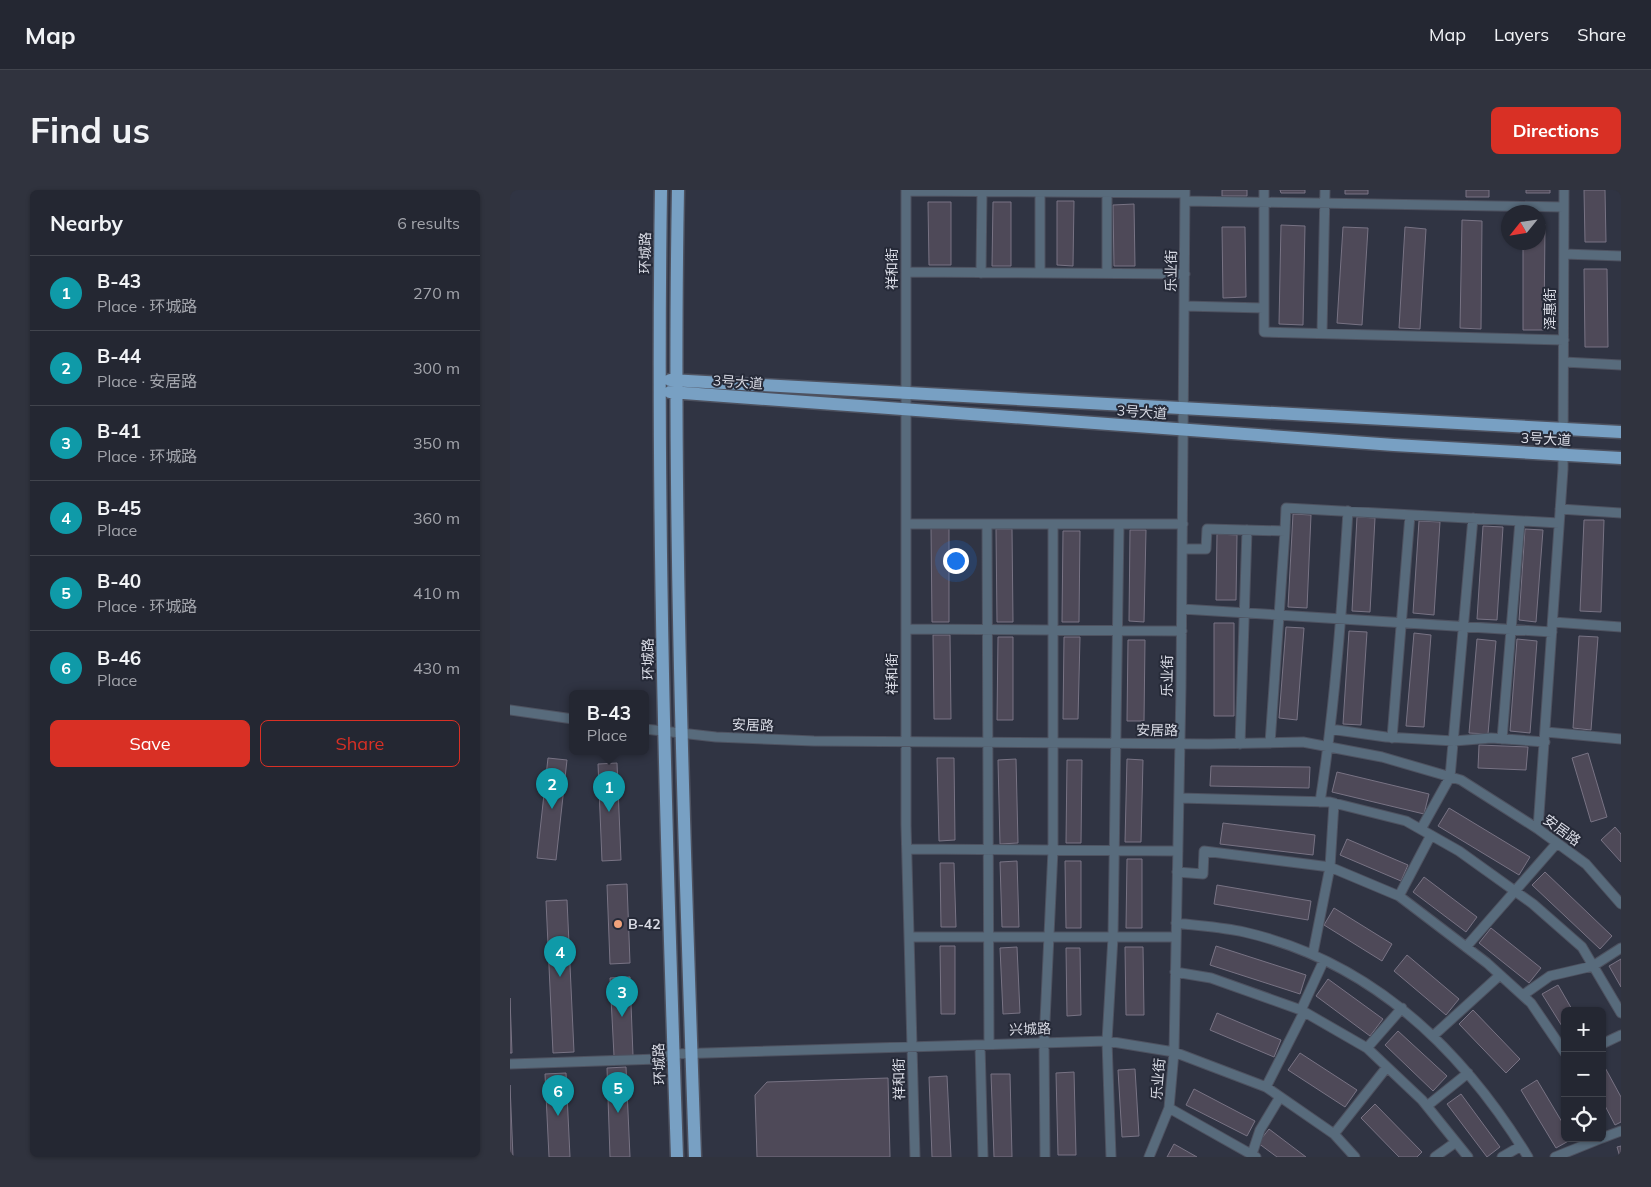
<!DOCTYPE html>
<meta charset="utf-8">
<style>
:root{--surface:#242732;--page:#30333e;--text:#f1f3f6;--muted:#a3a5ac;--line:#41444d;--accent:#d93025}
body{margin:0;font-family:Mulish,"Noto Sans SC",sans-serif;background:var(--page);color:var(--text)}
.controls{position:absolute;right:15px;bottom:15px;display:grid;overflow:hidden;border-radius:8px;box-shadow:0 1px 4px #0004}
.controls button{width:45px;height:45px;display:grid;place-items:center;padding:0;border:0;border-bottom:1px solid var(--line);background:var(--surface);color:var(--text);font:25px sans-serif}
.compass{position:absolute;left:991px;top:15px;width:45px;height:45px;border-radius:50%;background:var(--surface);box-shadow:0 1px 4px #0004;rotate:240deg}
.you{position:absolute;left:445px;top:370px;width:18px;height:18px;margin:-12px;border:4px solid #fff;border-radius:50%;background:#1a73e8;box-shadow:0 0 0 8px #1a73e833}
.badge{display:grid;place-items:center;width:32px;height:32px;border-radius:50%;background:var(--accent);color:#fff;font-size:16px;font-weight:700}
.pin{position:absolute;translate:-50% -41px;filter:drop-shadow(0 1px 2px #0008)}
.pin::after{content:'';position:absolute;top:26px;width:18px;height:15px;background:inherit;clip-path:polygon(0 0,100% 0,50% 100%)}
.popup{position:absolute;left:59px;top:500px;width:80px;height:65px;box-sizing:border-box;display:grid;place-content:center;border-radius:8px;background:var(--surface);filter:drop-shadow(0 1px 4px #0005);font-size:16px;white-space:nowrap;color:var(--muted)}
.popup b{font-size:19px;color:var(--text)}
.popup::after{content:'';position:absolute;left:50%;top:100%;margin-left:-10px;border:10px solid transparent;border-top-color:var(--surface)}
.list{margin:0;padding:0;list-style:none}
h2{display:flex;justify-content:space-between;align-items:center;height:65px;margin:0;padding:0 20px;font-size:21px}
h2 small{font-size:16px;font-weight:400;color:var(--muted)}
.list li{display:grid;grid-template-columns:32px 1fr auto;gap:15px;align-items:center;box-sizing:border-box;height:75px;padding:0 20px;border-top:1px solid var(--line)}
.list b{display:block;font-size:19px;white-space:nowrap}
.list p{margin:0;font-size:16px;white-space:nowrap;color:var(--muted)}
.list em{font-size:16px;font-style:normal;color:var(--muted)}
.actions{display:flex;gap:10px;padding:15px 20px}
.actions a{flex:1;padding:11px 0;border:1px solid var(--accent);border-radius:8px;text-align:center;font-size:18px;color:var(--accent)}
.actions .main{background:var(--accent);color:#fff}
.icon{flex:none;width:28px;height:28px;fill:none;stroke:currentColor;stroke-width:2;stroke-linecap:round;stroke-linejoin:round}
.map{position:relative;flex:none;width:1111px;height:967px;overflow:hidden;border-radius:8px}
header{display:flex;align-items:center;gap:30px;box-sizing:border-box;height:70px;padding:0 25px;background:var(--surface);border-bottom:1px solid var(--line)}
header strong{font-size:24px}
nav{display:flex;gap:28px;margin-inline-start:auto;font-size:18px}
.intro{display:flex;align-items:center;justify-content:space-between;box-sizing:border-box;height:120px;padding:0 30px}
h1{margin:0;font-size:35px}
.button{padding:12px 22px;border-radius:8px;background:var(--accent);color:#fff;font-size:18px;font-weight:700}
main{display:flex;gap:30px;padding:0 30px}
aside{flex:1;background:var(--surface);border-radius:8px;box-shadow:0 1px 4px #0004}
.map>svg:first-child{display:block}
.building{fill:#4e4958;stroke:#787384}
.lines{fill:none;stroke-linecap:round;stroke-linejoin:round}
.street-casing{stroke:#4e5260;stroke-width:11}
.primary-casing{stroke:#4e5260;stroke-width:15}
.street{stroke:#586b7c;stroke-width:9}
.primary{stroke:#78a0c3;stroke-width:12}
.poi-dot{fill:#f1a27b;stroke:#262a38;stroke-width:2}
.labels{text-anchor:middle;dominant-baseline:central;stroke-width:4;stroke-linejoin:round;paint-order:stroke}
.street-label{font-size:14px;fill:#d9dbe5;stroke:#262a38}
.poi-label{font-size:14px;font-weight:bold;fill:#d9dbe5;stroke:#262a38;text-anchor:start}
</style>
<header>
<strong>Map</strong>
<nav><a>Map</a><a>Layers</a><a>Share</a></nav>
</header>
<div class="intro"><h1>Find us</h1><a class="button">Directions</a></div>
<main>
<aside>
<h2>Nearby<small>6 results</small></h2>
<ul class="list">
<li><span class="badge" style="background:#0f9aa8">1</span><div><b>B-43</b><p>Place · 环城路</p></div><em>270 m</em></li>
<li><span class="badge" style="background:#0f9aa8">2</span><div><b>B-44</b><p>Place · 安居路</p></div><em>300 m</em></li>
<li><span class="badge" style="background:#0f9aa8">3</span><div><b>B-41</b><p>Place · 环城路</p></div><em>350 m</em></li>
<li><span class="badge" style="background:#0f9aa8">4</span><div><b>B-45</b><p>Place</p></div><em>360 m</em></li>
<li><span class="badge" style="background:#0f9aa8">5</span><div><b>B-40</b><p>Place · 环城路</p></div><em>410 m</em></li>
<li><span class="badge" style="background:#0f9aa8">6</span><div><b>B-46</b><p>Place</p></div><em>430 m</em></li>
</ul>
<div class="actions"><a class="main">Save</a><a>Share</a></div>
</aside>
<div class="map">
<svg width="1111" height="967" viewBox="0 0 1111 967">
<rect width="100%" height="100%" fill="#303443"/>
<!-- building -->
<path class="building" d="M712,0h25v6h-25z
M770,0h25v3h-24z
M835,0h23v4h-23z
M956,0h23v7h-23z
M1016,0h24v3h-24z
M1074,0h21l1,52h-21z
M547,11h17l-1,65 -16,-1z
M418,12h23v63h-22z
M483,12h18v64h-19z
M624,14l1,62h-21l-1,-61z
M952,30l20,1 -1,108 -21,-1z
M1028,34h7l-1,106h-21v-88h15z
M771,35l24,1 -2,99 -24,-1z
M712,37h23l1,70 -23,1z
M833,37l25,1 -6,97 -25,-2z
M895,37l21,2 -6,100 -21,-1z
M1074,79h23l1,78h-23z
M783,324l18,1 -4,93 -19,-1z
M847,327l18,1 -5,94 -18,-1z
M1074,330h20l-3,92 -21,-1z
M909,331l21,1 -6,93 -21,-2z
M973,336l20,1 -6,93 -20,-1z
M421,338h18v94h-17z
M486,339h16l1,93h-16z
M1015,339l18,1 -7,92 -17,-2z
M620,340h16l-2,92 -15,-1z
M553,341h17l-1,91h-17z
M707,344l20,1 -1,65h-20z
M704,433h20v93h-20z
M776,437l18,1 -7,92 -18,-2z
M839,441l18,1 -6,93 -18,-1z
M904,443l17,2 -7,92 -18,-1z
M423,445h17l1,84h-17z
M1069,446l19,1 -7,93 -18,-2z
M488,447h15v83h-16z
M554,447h16l-2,82h-15z
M967,449l19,2 -8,93 -19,-1z
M1007,449l20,2 -7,92 -20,-2z
M618,450h17l-1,81h-17z
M969,555l49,2 -2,23 -48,-2z
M1078,563l19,64 -16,5 -19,-64z
M38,568l19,2 -11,100 -19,-2z
M427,568h17l1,82 -16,1z
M506,569l2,84 -18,1 -2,-84z
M617,569l16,1 -2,82h-16z
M557,570h15l-1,83h-15z
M107,573l4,97 -19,1 -4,-97z
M701,576l99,1 -1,21 -99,-2z
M827,582l92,22 -5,20 -92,-22z
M939,618l81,49 -11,18 -81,-49z
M713,633l92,12 -2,20 -93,-11z
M1105,637l6,7v28l-20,-22z
M837,649l61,26 -7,16 -61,-26z
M617,669h15v69h-16z
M507,671l2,66h-17l-2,-65z
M555,671h16v67h-15z
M430,673h14l2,64h-15z
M1035,682l67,64 -12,13 -68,-64z
M914,687l53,40 -11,15 -53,-40z
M117,694l3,79 -20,1 -3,-79z
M707,695l94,16 -3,19 -94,-16z
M57,710l7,152 -21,1 -7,-152z
M824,718l58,36 -10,17 -58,-36z
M981,738l50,40 -12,15 -50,-40z
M430,756h15v68h-14z
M706,756l90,29 -6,19 -90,-29z
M507,757l3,66 -17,1 -3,-66z
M615,757h18l1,68h-18z
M556,758h14l1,67 -14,1z
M897,765l52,44 -13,16 -52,-44z
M1111,769v28l-12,-21z
M120,787l3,79h-19l-4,-78z
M818,789l55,40 -13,17 -54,-40z
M1048,795l15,26h-8v20l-23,-37z
M0,808l2,55h-2z
M963,820l47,49 -14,14 -47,-49z
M707,823l64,27 -7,17 -64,-27z
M888,841l49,45 -14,15 -48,-46z
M790,863l57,37 -12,17 -57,-37z
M1092,872l19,35v25l-6,3 -13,-25z
M116,877l4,90h-20l-3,-89z
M625,879l4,67 -17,1 -4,-67z
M564,882l2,83h-18l-2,-82z
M56,883l4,84h-21l-4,-83z
M481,884h19l2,83h-18z
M437,886l4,81h-19l-3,-80z
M378,888l2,79h-133l-2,-62 12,-13z
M1027,890l28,47v11l7,1 -16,9 -35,-58z
M0,895l3,72h-3z
M684,899l61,32 -8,15 -61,-31z
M951,904l39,53 -13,10 -40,-53z
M865,914l47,48 -5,5h-18l-38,-39z
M759,939l37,28h-29l-19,-14z
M664,954l23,13h-30z
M1111,956v11h-1l-3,-10z"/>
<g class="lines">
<defs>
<path id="street" d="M396,0v635l9,332
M396,1l279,2
M675,11l379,6
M1054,64l57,2
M396,82l279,2
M471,83l1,-83
M530,83v-83
M597,83v-83
M674,116l80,2v24l300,8
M754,118v-118
M812,143l3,-143
M1054,172l57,3
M1050,319l61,4
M396,334h277
M477,334l2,520
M672,359h24l1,-20 78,2 1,-23 273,15
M672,419l370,23
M1043,432l68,5
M396,439l276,2
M0,520l63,9
M135,539l71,8 98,4 395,3 94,-2 79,15 79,23 77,49 48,35 35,40
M820,539l56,8 68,4 37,-3 54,4
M1036,542l75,7
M882,548l18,-223
M992,549l18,-218
M760,553l15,-212
M730,554l7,-214
M669,608l151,4 76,19 53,30 74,53 49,43 39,66
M810,612c15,-96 22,-194 28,-291
M911,639l29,-52 23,-259
M1028,639l25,-360 1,-279
M397,659l271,2
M667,682l26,2 1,-23 126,16 69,29 88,67 44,40 34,50
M889,706l32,-61
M666,733c23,3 46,4 68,9 127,29 218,117 284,225
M399,747h267
M956,757l91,-104
M803,763l17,-86 4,-64
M665,782l36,6 90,32 66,38 55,52 46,57
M1013,805l27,-19 43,-10 28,-18
M791,820l23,-50
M923,846l67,-61
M1092,854l19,-9
M470,855l3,112
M857,858l35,-40
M0,874l148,-5 15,-5 434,-13 67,11 92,35 68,47 21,23
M756,897l38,-75
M917,916l41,-33
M659,918l87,49
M824,944l53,-67
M1092,948l19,-7
M535,967l-1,-115 9,-192v-326
M601,967l-4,-116 6,-104 6,-413
M639,967l20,-49 5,-56 7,-365 4,-497
M741,967l9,-27 20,-33
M925,967l21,-15
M992,967l19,-11
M1045,967l47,-19"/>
<path id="primary" d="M151,0c-5,322 5,645 16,967
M168,0c-6,322 6,645 17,967
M160,190l951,52
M160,202l724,53 227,13"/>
</defs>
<!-- street casing -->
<use href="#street" class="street-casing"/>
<!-- primary casing -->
<use href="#primary" class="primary-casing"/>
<!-- street -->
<use href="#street" class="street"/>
<!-- primary -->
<use href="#primary" class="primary"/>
</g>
<!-- markers -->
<circle class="poi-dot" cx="108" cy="734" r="5"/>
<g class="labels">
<!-- street labels -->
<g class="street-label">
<text transform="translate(135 63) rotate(-89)">环城路</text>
<text transform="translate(382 79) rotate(-90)">祥和街</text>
<text transform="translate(661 81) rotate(-89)">乐业街</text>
<text transform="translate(1040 119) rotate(-90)">泽惠街</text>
<text transform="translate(228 192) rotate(4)">3号大道</text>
<text transform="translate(632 222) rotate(4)">3号大道</text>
<text transform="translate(1036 249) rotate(3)">3号大道</text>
<text transform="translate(138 469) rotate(-91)">环城路</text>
<text transform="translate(382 484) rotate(-90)">祥和街</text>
<text transform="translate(657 486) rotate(-89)">乐业街</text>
<text transform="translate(243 535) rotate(2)">安居路</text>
<text transform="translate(647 540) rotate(1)">安居路</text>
<text transform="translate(1052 640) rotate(36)">安居路</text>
<text transform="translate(520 839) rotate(-2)">兴城路</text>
<text transform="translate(149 874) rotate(-92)">环城路</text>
<text transform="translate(389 889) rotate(-91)">祥和街</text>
<text transform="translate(648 889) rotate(-85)">乐业街</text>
</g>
<!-- poi labels -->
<g class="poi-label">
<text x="118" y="734">B-42</text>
</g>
</g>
</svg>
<div class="controls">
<button>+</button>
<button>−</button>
<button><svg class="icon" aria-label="locate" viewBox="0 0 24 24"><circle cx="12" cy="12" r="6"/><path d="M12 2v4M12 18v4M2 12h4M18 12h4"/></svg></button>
</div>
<svg class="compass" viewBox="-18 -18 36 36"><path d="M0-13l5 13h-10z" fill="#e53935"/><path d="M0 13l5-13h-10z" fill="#a3a5ac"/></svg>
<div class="you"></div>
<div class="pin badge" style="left:99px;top:622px;background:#0f9aa8">1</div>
<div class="popup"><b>B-43</b>Place</div>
<div class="pin badge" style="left:42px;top:619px;background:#0f9aa8">2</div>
<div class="pin badge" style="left:112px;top:827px;background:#0f9aa8">3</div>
<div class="pin badge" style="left:50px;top:787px;background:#0f9aa8">4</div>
<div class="pin badge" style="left:108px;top:923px;background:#0f9aa8">5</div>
<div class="pin badge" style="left:48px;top:926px;background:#0f9aa8">6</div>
</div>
</main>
